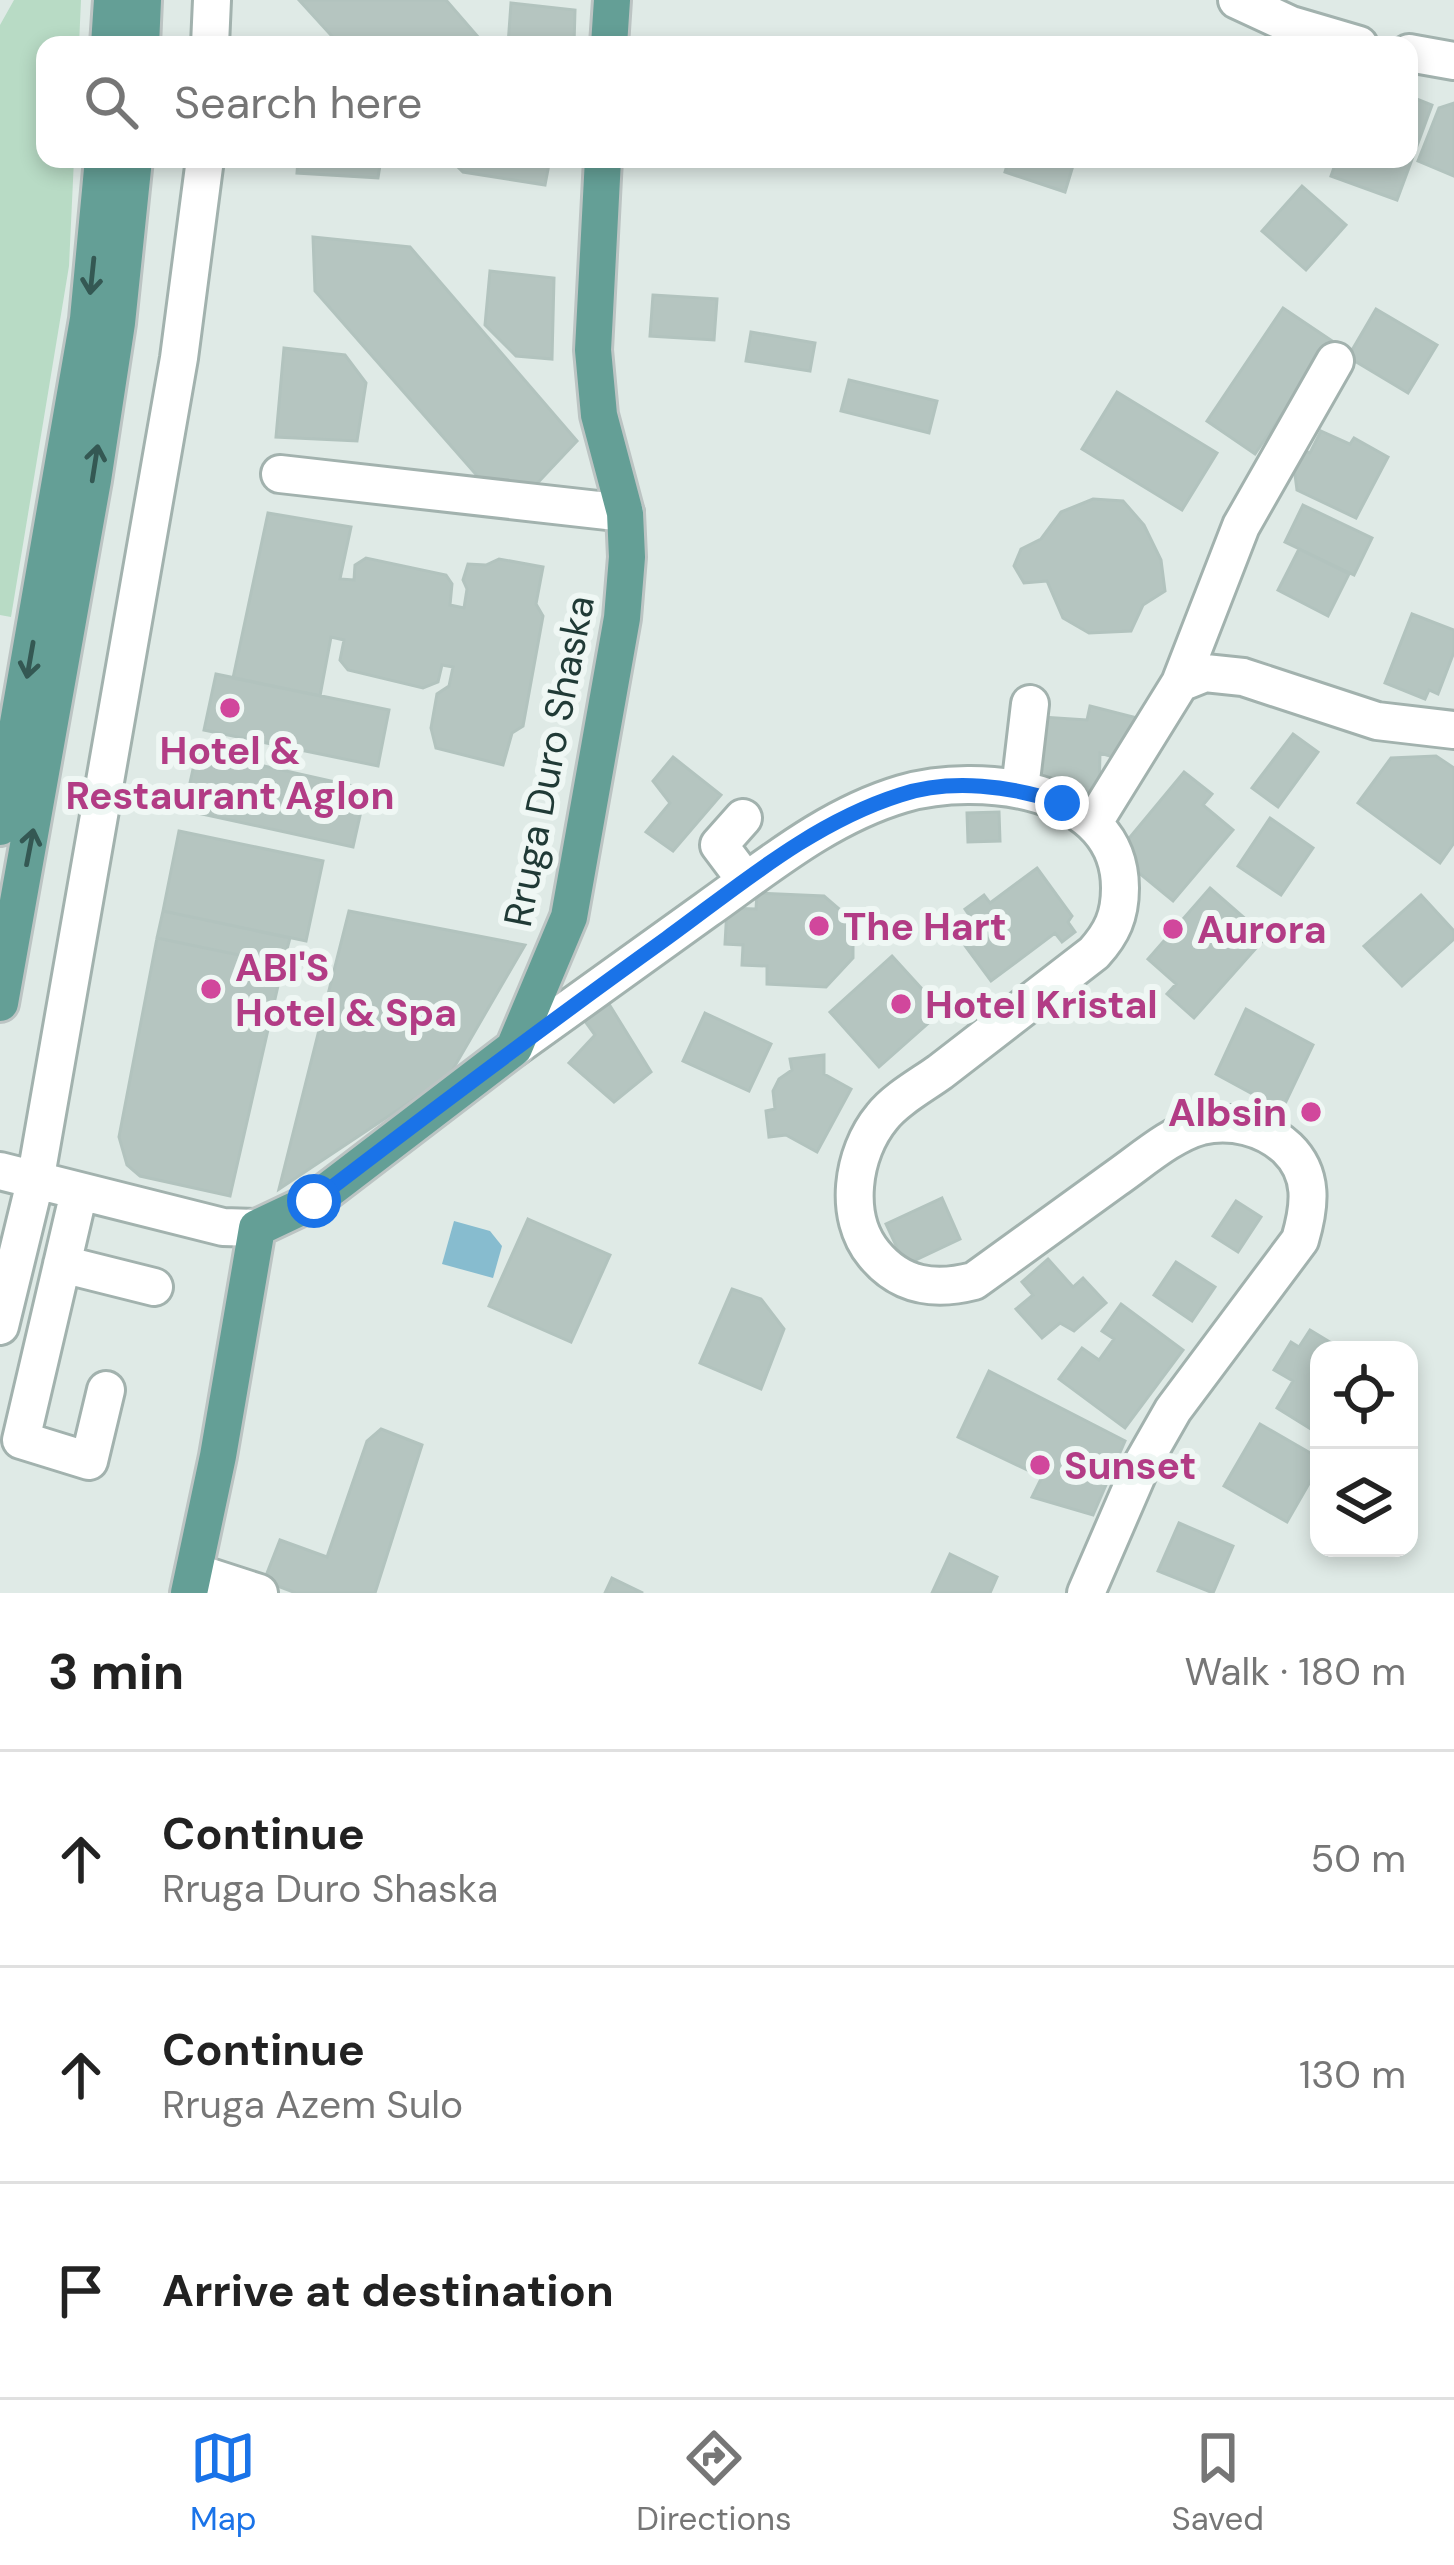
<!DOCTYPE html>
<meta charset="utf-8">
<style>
:root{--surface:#fff;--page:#f6f6f6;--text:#222;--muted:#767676;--line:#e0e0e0;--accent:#1a73e8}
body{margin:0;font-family:"DM Sans",sans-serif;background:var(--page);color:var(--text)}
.controls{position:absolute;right:36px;bottom:36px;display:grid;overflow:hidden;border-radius:24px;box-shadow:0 6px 18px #0003}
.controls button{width:108px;height:108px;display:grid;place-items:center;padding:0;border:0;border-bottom:3px solid var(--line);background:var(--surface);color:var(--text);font:60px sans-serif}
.stop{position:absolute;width:36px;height:36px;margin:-27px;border:9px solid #1a73e8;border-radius:50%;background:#fff}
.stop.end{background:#1a73e8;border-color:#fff;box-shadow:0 3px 12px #0008}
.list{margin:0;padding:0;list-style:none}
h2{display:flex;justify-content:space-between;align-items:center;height:156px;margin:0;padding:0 48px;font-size:51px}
h2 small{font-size:39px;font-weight:400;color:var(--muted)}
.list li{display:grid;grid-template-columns:78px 1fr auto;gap:36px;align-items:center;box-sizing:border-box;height:216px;padding:0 48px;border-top:3px solid var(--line)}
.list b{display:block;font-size:45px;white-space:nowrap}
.list p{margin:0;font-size:39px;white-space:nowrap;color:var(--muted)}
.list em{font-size:39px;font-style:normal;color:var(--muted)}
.icon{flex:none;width:66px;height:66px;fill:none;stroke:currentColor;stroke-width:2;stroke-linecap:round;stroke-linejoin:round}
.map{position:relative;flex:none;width:1454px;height:1593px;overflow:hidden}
.search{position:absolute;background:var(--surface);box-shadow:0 6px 18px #0003;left:36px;right:36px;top:36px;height:132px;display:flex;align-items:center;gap:30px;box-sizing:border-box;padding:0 42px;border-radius:24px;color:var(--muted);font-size:45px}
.sheet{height:804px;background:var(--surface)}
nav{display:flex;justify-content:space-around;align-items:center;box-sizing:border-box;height:168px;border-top:3px solid var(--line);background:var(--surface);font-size:33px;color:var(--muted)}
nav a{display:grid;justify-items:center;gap:6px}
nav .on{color:var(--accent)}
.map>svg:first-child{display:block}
.green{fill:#b8dbc5}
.water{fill:#87bccf}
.building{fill:#b5c5c0;stroke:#b2c3be;stroke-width:3}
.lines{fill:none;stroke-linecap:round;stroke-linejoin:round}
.minor-casing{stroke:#a2b2ae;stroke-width:42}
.major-casing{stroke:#bcc4c3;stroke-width:42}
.minor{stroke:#fff;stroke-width:36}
.major{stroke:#649f96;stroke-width:36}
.oneway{stroke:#345853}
.route{stroke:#1a73e8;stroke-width:15}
.hotel-dot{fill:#d1479c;stroke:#eff7f4;stroke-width:4.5}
.labels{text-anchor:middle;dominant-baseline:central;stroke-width:12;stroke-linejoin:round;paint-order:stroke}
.hotel-label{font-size:39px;font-weight:bold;fill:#b23c85;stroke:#eff7f4;text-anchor:start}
.street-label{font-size:39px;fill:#203a36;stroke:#eff7f4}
</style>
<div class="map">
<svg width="1454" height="1593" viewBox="0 0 1454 1593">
<rect width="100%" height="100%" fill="#dfeae6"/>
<!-- green -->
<path class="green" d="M14,0h67l-2,45h-34v114h29l-5,107 -58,351 -11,-2v-590z"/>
<!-- water -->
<path class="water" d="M454,1221l36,10 12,15 -9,32 -51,-14z"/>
<!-- building -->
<path class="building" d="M299,0h147l39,45h-145z
M511,3l64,7 -1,35h-66z
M1409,96l23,9 -35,95 -66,-24 6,-17h72z
M1454,103v73l-36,-15 21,-53z
M298,159h83l-3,19 -81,-5z
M450,159h100l-5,26 -82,-13z
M1009,159h66l-10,33 -60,-20z
M1302,186l44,39 -40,45 -44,-39z
M313,237l97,10 167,194 -48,51 -41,-4 -173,-197z
M490,271l64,7 -2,81 -36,-3 -31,-31z
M653,295l64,4 -3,41 -64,-4z
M1283,308l49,33 -77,113 -48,-33z
M1376,309l61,36 -29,48 -60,-36z
M751,332l64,11 -5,28 -64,-10z
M284,348l61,7 21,28 -9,58 -81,-4z
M849,380l88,21 -8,32 -88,-22z
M1117,392l100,61 -35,57 -100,-61z
M1321,431l29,13 4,-6 34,19 -32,61 -59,-28 -4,-31 3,-11 14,5z
M1093,499l30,2 21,24 17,35 4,31 -22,14 -12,26 -42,2 -26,-15 -16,-37 -23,2 -10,-17 7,-17 20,-10 20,-27z
M1303,505l69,33 -18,37 -69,-33z
M268,513l83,14 -11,52 14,1 1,-15 11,-7 80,17 6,9 -2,21 14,3 3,-19 -4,-9 5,-16 18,1 13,-6 44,8 -7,37 7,12 -20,110 -11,7 -9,32 -67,-17 -5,-20 6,-34 12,-8 4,-19 -11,-2 -4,17 -15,6 -75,-18 -8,-10 4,-20 -13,-3 -11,59 -87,-18z
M1299,549l50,25 -21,42 -50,-26z
M1412,614l42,16v22l-16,42 -9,-4 -4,9 -40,-16z
M216,674l173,36 -11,56 -174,-36z
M1090,706l51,13 -18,41 -23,-7 -1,40 -58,-6 2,-70 44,3z
M1293,734l25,18 -40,55 -26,-19z
M197,751l169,38 -13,58 -169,-37z
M1436,756l18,12v75l-14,20 -82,-60 33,-45z
M673,757l48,38 -48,56 -27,-19 24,-29 -17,-22z
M1184,772l28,22 -9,11 30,25 -60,71 -57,-47z
M999,812l1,29 -32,1 -1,-29z
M1270,818l43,30 -32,47 -43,-29z
M179,831l144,30 -17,80 -143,-30z
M1037,868l35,48 -4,6 7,10 -13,10 -7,-9 -64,48 -39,-53 17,-13 -4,-6 19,-14 6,8z
M1210,888l56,49 -72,81 -27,-24 9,-10 -28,-25z
M757,893l67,3 29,25v37l-27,29 -59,-3v-18l-25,-1 1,-20 -18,-1 2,-36 29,1z
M1421,895l33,36v8l-52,47 -38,-40z
M163,911l127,27 -7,26 -126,-26z
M349,911l176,34 -76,131 -170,113z
M157,938l126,26 -53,232 -90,-20 -13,-11 -8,-28z
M892,956l50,55 -63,56 -49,-55z
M604,996l47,76 -37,30 -45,-39 26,-28 -13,-18z
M1246,1009l67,36 -31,65 -66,-36z
M705,1013l66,31 -22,47 -66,-30z
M824,1055v19l27,15 -34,63 -31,-17 -17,2 -3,-26 9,-2 -2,-18 6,-12 13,-9 -2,-11z
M942,1198l18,41 -55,26 -19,-41z
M1236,1201l25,16 -23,35 -25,-16z
M528,1219l82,36 -39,87 -82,-36z
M1048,1259l25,28 10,-9 23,25 -32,28 -14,-8 -18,15 -26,-29 17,-14 -11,-13z
M1176,1262l39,25 -23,34 -38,-26z
M732,1289l29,10 23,30 -23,60 -61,-26z
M1121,1304l62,46 -58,78 -66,-49 23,-31 17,12 15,-21 -12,-8z
M1310,1330l33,20h-24v84l-42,-26 16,-27 -19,-11 17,-28 8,5z
M989,1371l136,70 -32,74 -61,-18 10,-20 -84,-40z
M1260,1424l59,34v8l-32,56 -63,-36z
M381,1429l41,16 -47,148h-79l-32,-12 16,-41 47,17 40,-116z
M1179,1523l54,23 -20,47 -55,-22z
M950,1554l47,23 -7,16h-58z
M612,1578l31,15h-38z"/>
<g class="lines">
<defs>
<path id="minor" d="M1237,0l54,25 68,20
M210,45l2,-45
M1409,53l45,8
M280,474l345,39
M1180,683l61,-157 94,-165
M1020,789l10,-85
M743,818l-24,27 27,36
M1094,822l86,-139 25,-10 38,4 134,44 77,9
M514,1048c64,-46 128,-92 192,-138 62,-44 122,-94 196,-116 75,-22 218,-8 218,94 0,28 -8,45 -26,65 -51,40 -103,79 -154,119 -18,13 -44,27 -58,45 -30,36 -39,100 -8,137 27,33 61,37 100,27 47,-34 94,-68 141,-102 26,-18 56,-45 86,-53 30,-7 63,1 86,22 27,26 23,58 13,92l-127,170 -32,56 -55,127
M0,1171l223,56 34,1
M79,1192l-58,248 68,21 17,-71
M62,1264l92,23
M0,1326l35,-144 144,-824 26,-199
M194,1572l65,21"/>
<path id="major" d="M109,45l3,-45
M141,45l2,-45
M609,45l3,-45
M0,827l88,-508 15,-160
M0,1003l93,-523 24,-157 17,-164
M189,1593l29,-137 39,-228 57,-27 200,-153 55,-131 53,-299 5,-61 -2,-44 -26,-98 -6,-65 10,-191"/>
</defs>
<!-- minor casing -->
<use href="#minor" class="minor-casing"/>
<!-- major casing -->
<use href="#major" class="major-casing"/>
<!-- minor -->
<use href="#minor" class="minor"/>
<!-- major -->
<use href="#major" class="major"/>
</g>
<!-- one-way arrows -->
<defs><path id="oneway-shaft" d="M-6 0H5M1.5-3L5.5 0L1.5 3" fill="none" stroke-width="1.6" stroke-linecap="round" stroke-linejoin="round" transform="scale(3)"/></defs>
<g class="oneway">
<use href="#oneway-shaft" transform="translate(92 276) rotate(96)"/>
<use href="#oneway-shaft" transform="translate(95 463) rotate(-81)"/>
<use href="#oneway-shaft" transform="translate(30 660) rotate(100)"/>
<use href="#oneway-shaft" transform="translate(30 847) rotate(-79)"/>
</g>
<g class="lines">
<!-- route -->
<path class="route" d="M314,1201c116,-89 233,-177 353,-263 73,-53 145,-115 233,-143 51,-17 112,-9 162,8"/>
</g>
<!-- markers -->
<g class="hotel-dot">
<circle cx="230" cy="708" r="12"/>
<circle cx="819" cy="926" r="12"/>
<circle cx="1173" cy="929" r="12"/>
<circle cx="211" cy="989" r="12"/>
<circle cx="901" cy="1004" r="12"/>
<circle cx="1311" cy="1112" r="12"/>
<circle cx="1040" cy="1465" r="12"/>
</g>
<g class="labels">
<!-- hotel labels -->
<g class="hotel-label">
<text x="230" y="750" text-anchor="middle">Hotel &amp;<tspan x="230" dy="45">Restaurant Aglon</tspan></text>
<text x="843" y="926">The Hart</text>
<text x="1197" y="929">Aurora</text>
<text x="235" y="967">ABI'S<tspan x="235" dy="45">Hotel &amp; Spa</tspan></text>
<text x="925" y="1004">Hotel Kristal</text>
<text x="1287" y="1112" text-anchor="end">Albsin</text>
<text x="1064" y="1465">Sunset</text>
</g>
<!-- street labels -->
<g class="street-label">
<text transform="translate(549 761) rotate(-79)">Rruga Duro Shaska</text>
</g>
</g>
</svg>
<div class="controls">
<button><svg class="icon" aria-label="locate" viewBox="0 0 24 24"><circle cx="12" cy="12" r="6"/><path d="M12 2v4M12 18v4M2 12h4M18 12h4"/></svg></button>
<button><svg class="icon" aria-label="layers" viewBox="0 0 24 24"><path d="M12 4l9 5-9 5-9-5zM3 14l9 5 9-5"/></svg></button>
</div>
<div class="stop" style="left:314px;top:1201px"></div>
<div class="stop end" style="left:1062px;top:803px"></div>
<div class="search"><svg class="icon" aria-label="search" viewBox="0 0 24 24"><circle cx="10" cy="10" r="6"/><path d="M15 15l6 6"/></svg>Search here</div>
</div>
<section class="sheet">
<h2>3 min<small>Walk · 180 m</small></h2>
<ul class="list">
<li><svg class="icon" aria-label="ahead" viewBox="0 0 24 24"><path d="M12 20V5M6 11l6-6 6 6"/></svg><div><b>Continue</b><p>Rruga Duro Shaska</p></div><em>50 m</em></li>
<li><svg class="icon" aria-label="ahead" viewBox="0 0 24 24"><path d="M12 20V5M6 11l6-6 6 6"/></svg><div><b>Continue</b><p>Rruga Azem Sulo</p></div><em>130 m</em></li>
<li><svg class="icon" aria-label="arrive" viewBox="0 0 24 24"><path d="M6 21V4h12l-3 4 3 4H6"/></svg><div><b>Arrive at destination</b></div></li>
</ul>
</section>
<nav>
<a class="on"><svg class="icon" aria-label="map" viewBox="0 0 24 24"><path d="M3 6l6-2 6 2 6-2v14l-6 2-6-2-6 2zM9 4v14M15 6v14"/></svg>Map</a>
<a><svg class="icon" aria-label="directions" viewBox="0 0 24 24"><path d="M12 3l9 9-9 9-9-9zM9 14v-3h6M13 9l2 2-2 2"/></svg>Directions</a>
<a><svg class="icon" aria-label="saved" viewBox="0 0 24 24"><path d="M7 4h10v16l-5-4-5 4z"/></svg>Saved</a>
</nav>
